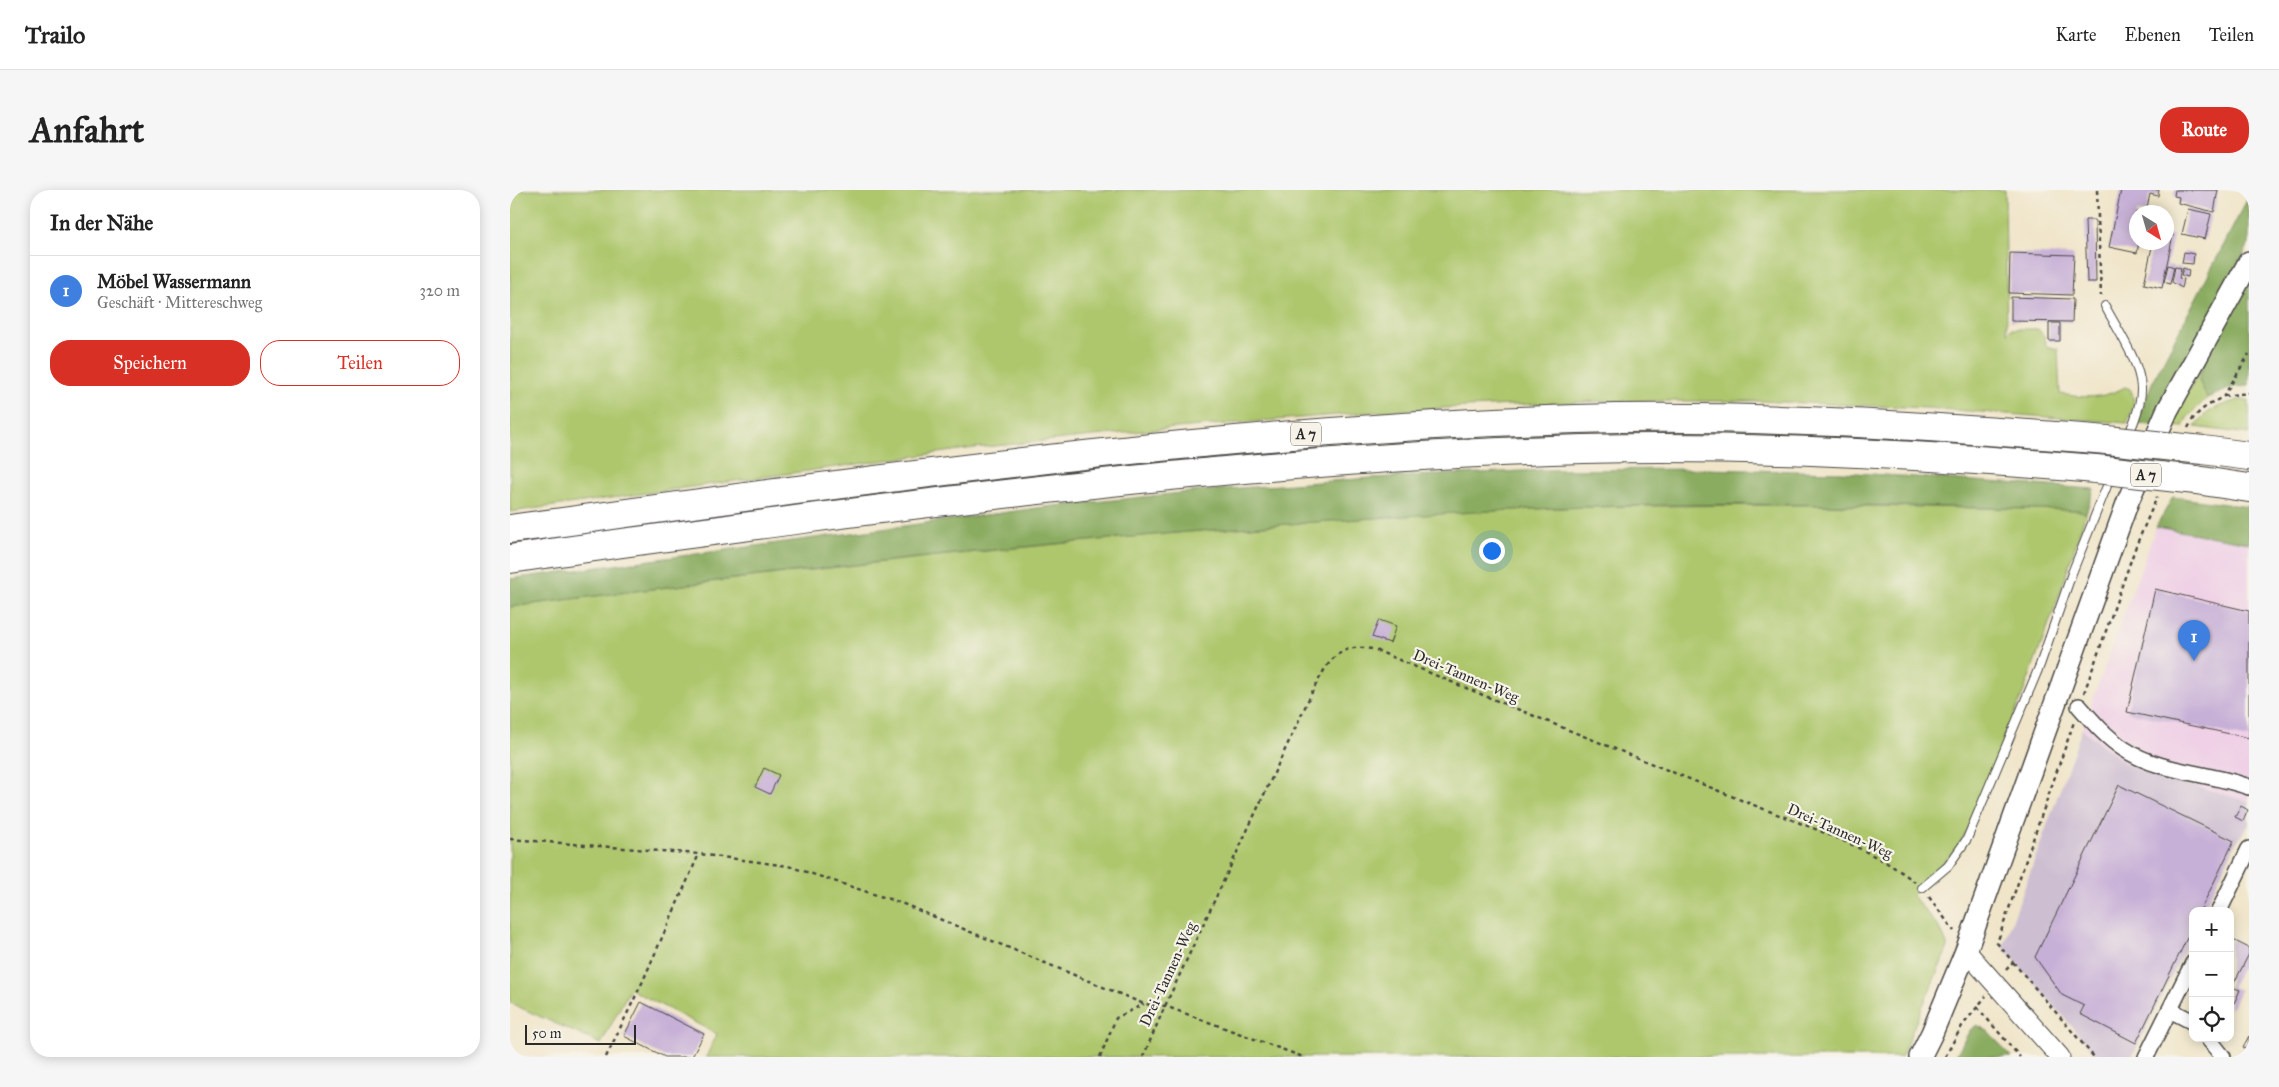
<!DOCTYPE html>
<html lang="de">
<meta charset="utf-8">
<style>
:root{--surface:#fff;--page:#f6f6f6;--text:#222;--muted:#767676;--line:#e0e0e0;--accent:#d93025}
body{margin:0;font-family:"IM FELL Great Primer",serif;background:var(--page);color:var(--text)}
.controls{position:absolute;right:15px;bottom:15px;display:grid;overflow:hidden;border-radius:10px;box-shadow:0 2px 12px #0003}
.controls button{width:45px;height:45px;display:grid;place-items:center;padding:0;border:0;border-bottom:1px solid var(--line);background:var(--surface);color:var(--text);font:25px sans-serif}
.compass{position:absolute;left:1619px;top:15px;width:45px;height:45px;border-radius:50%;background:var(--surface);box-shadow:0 2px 12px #0003;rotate:143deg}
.scale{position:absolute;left:15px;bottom:12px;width:111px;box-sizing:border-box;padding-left:5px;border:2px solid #2b2b2b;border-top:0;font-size:14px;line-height:18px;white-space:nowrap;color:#2b2b2b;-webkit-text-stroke:4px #f7f3e8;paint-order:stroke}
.you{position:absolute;left:981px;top:360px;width:18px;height:18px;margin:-12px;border:4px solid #fff;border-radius:50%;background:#1a73e8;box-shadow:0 0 0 8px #1a73e833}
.badge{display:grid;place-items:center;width:32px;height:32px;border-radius:50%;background:var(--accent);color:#fff;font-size:16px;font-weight:700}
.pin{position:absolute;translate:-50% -41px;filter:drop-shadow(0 1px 2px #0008)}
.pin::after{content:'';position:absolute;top:26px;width:18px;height:15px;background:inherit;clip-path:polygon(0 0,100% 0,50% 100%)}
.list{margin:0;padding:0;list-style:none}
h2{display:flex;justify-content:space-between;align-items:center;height:65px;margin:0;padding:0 20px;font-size:21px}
h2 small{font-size:16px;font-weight:400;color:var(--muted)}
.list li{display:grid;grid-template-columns:32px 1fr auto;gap:15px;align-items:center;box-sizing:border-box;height:70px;padding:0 20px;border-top:1px solid var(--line)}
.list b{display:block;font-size:19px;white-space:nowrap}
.list p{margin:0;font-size:16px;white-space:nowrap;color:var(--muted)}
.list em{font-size:16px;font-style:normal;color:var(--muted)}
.actions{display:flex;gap:10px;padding:15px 20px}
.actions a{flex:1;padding:11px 0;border:1px solid var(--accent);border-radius:20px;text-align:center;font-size:18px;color:var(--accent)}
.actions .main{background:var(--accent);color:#fff}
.icon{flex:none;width:28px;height:28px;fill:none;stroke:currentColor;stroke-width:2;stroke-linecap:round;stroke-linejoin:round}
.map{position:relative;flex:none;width:1739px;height:867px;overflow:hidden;border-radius:20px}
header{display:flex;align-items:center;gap:30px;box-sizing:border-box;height:70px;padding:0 25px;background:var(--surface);border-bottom:1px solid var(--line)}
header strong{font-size:24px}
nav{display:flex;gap:28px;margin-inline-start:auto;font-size:18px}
.intro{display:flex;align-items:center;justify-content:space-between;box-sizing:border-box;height:120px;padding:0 30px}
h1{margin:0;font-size:35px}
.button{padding:12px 22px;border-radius:20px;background:var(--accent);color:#fff;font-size:18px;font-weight:700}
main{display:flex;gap:30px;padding:0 30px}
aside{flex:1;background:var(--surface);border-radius:20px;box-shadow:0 2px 12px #0003}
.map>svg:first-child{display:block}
.built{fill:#efd0e6}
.industrial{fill:#cdbed2}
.green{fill:#aec76d;stroke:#6c794c}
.forest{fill:#8aac60;stroke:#5a6c46}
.building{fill:#c7b0d7}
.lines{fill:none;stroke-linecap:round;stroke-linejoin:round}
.service-casing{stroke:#494743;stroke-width:10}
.minor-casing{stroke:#494743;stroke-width:18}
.tertiary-casing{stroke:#494743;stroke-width:21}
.secondary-casing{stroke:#494743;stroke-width:24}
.motorway-casing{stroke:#494743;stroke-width:30}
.path{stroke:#494743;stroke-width:2.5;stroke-dasharray:4 4;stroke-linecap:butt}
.service{stroke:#fff;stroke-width:8}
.minor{stroke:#fff;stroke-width:15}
.tertiary{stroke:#fff;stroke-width:19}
.secondary{stroke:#fff;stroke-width:21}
.motorway{stroke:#fff;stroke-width:28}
.motorway-bridge-casing{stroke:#494743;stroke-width:30;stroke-linecap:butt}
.motorway-bridge{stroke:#fff;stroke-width:28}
.labels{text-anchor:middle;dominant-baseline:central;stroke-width:4.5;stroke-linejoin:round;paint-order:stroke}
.shield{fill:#f7f3e8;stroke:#686764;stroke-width:1}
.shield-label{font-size:14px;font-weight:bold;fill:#2b2b2b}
.street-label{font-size:15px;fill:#2b2b2b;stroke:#f7f3e8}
</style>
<header>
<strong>Trailo</strong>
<nav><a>Karte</a><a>Ebenen</a><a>Teilen</a></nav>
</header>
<div class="intro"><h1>Anfahrt</h1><a class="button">Route</a></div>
<main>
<aside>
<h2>In der Nähe<small></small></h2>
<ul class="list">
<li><span class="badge" style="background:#3f7fe0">1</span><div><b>Möbel Wassermann</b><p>Geschäft · Mittereschweg</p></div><em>320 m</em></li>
</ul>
<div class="actions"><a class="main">Speichern</a><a>Teilen</a></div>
</aside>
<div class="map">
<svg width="1739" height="867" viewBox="0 0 1739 867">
<rect width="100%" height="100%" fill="#f7f3e8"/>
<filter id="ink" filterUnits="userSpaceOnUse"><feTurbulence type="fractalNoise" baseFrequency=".02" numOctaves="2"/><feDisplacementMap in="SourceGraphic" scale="10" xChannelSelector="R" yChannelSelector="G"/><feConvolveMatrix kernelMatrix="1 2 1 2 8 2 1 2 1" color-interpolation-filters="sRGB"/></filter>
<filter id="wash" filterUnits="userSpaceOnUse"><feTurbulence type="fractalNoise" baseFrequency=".0096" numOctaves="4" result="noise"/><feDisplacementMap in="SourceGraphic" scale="20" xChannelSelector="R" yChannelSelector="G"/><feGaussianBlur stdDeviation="1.12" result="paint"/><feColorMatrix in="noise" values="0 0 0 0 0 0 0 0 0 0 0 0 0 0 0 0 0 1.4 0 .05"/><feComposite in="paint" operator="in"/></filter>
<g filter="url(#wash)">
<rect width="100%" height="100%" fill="#f0e5c9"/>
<!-- built -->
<path class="built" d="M1646,337l93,16v261l-2,-3 -115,-33 -50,-39z"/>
<!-- industrial -->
<path class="industrial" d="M1572,539l50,39 115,33 2,3v21l-12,16 -34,70h-10v21l-61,125h-34l-95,-110z"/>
<!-- green -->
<path class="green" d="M0,0h1495l2,143 4,-4h27l7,8 1,9 12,3 2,45c24,4 43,5 65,-7l5,2c7,12 2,22 -3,34l-200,-15 -169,-7h-153l-206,9 -236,19 -189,19 -464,64z
M1695,170l-6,20 8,18 -20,20 -4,9 -13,-1z
M1729,210h10v34l-54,-7c8,-16 28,-23 44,-27z
M1297,315l270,5 9,3 -28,86 -31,84 -52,130 -17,34 -46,48 29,35 7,17 -47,110h-1195l11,-23 -87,-45 -29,55 -91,-41v-396c327,-42 654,-79 983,-96 104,-6 209,-5 314,-6z"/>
<!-- forest -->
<path class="forest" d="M1739,6v48l-97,181 -16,-1 16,-41z
M1739,91v105l-15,1 -27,11 -8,-18 6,-20z
M1192,279l139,3 253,17 -8,24 -9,-3c-194,-5 -390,-10 -584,1 -329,17 -657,53 -983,96v-28l535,-72 156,-16 170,-13 172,-8z
M1663,307l76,10v36l-93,-16z
M1467,835l11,6 23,26h-56l15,-27z"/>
<g id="blocks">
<!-- building -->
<path class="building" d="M1611,0h38l-1,6 -8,-2 -4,18h-10v30h3l-2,11 -28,-6z
M1665,0h43l-4,22 -36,-9 1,-6 -5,-1z
M1678,19l23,5 -6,25 -23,-5z
M1575,30h10l1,62h-9z
M1656,44l7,1 -11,53 -18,-4 9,-42h13z
M1674,62l10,2 -1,10 -11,-1z
M1500,63l64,2 -2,40 -63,-2z
M1658,75l6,2 -4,17 -6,-2z
M1665,77l6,1 -2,10 5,1 -2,9 -10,-6z
M1673,78l6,2 -1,7 -7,-2z
M1501,107l62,2 -1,23 -61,-1z
M1539,133h11v18h-11z
M1645,399l94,22v127l-122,-26z
M869,430l17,6 -6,17 -18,-6z
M254,578l15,7 -9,19 -15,-7z
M1609,595l115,56 -34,70h-7v15l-57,117 -56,-29 4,-8 -22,-11 -27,-38z
M1731,616l7,4 -5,11 -8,-4z
M1723,750l16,8v6l-17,33 8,3 -8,18h-2v-63z
M131,812l63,32 -12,23h-27l-41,-21z
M1739,846v14l-6,-3z"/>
</g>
</g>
<g filter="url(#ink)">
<use href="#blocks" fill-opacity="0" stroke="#494743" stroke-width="1"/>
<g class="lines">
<defs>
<path id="service" d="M1595,116c12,23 35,56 36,82 1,23 -17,56 -26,77
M1412,698l26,-22 19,-27 73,-174 32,-92 39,-97"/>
<path id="minor" d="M1569,516c14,16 27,31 45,43 36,24 84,23 125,38
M1709,721l30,-62
M1660,820l23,12
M1698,848l15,19
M1636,867l47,-94"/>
<path id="tertiary" d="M1456,761l94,106"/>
<path id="secondary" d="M1410,867l12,-24 34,-82 162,-450 39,-90 82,-149"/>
<path id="motorway" d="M1693,260l46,6
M1686,290l53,8
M0,339c354,-48 708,-100 1066,-110 177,-5 354,7 531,21
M0,369c98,-15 196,-27 293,-40 260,-34 519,-63 781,-70 171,-4 341,6 512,20"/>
</defs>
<!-- service casing -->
<use href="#service" class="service-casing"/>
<!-- minor casing -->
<use href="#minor" class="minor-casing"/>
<!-- tertiary casing -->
<use href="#tertiary" class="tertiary-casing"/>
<!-- secondary casing -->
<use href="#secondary" class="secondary-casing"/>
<!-- motorway casing -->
<use href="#motorway" class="motorway-casing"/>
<!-- path -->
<path class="path" d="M1587,0l4,106
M1714,206l25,-3
M1678,238l6,-11 10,-9 20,-12 25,-42
M1574,503l52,-147 21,-49
M0,649l189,15 89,12 113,37 243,101 21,2 138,51
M1419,707l25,34
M1503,772l81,95
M1496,780l7,-8 -16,-19 77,-221
M1467,817l43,50
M96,867l36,-74 57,-129
M590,867l16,-39 28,-14
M633,867l22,-51 148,-316c16,-30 26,-49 63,-40 121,52 243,100 365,150 54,22 129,46 174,82
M1435,867l17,-31 24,-30"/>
<!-- service -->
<use href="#service" class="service"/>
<!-- minor -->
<use href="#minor" class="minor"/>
<!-- tertiary -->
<use href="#tertiary" class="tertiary"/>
<!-- secondary -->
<use href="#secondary" class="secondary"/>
<!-- motorway -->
<use href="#motorway" class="motorway"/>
<defs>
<path id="motorway-bridge" d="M1597,250l96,10
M1586,279l100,11"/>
</defs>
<!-- motorway-bridge casing -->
<use href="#motorway-bridge" class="motorway-bridge-casing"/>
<!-- motorway-bridge -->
<use href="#motorway-bridge" class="motorway-bridge"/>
</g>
</g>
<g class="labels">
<!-- shield labels -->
<g class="shield">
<rect x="781" y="232.5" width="30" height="23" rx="4"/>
<rect x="1621" y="273.5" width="30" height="23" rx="4"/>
</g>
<g class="shield-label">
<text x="796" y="244">A 7</text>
<text x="1636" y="285">A 7</text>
</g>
<!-- street labels -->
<g class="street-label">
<text transform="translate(956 486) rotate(23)">Drei-Tannen-Weg</text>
<text transform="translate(1330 641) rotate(24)">Drei-Tannen-Weg</text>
<text transform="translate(658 784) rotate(-65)">Drei-Tannen-Weg</text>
</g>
</g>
</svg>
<div class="controls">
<button>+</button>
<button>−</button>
<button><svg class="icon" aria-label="locate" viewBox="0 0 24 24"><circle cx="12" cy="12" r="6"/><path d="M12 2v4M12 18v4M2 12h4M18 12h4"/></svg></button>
</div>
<svg class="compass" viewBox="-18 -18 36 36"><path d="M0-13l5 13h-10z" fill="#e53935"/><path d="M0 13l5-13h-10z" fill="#767676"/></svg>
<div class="scale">50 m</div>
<div class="you"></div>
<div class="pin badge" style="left:1684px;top:471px;background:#3f7fe0">1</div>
</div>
</main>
